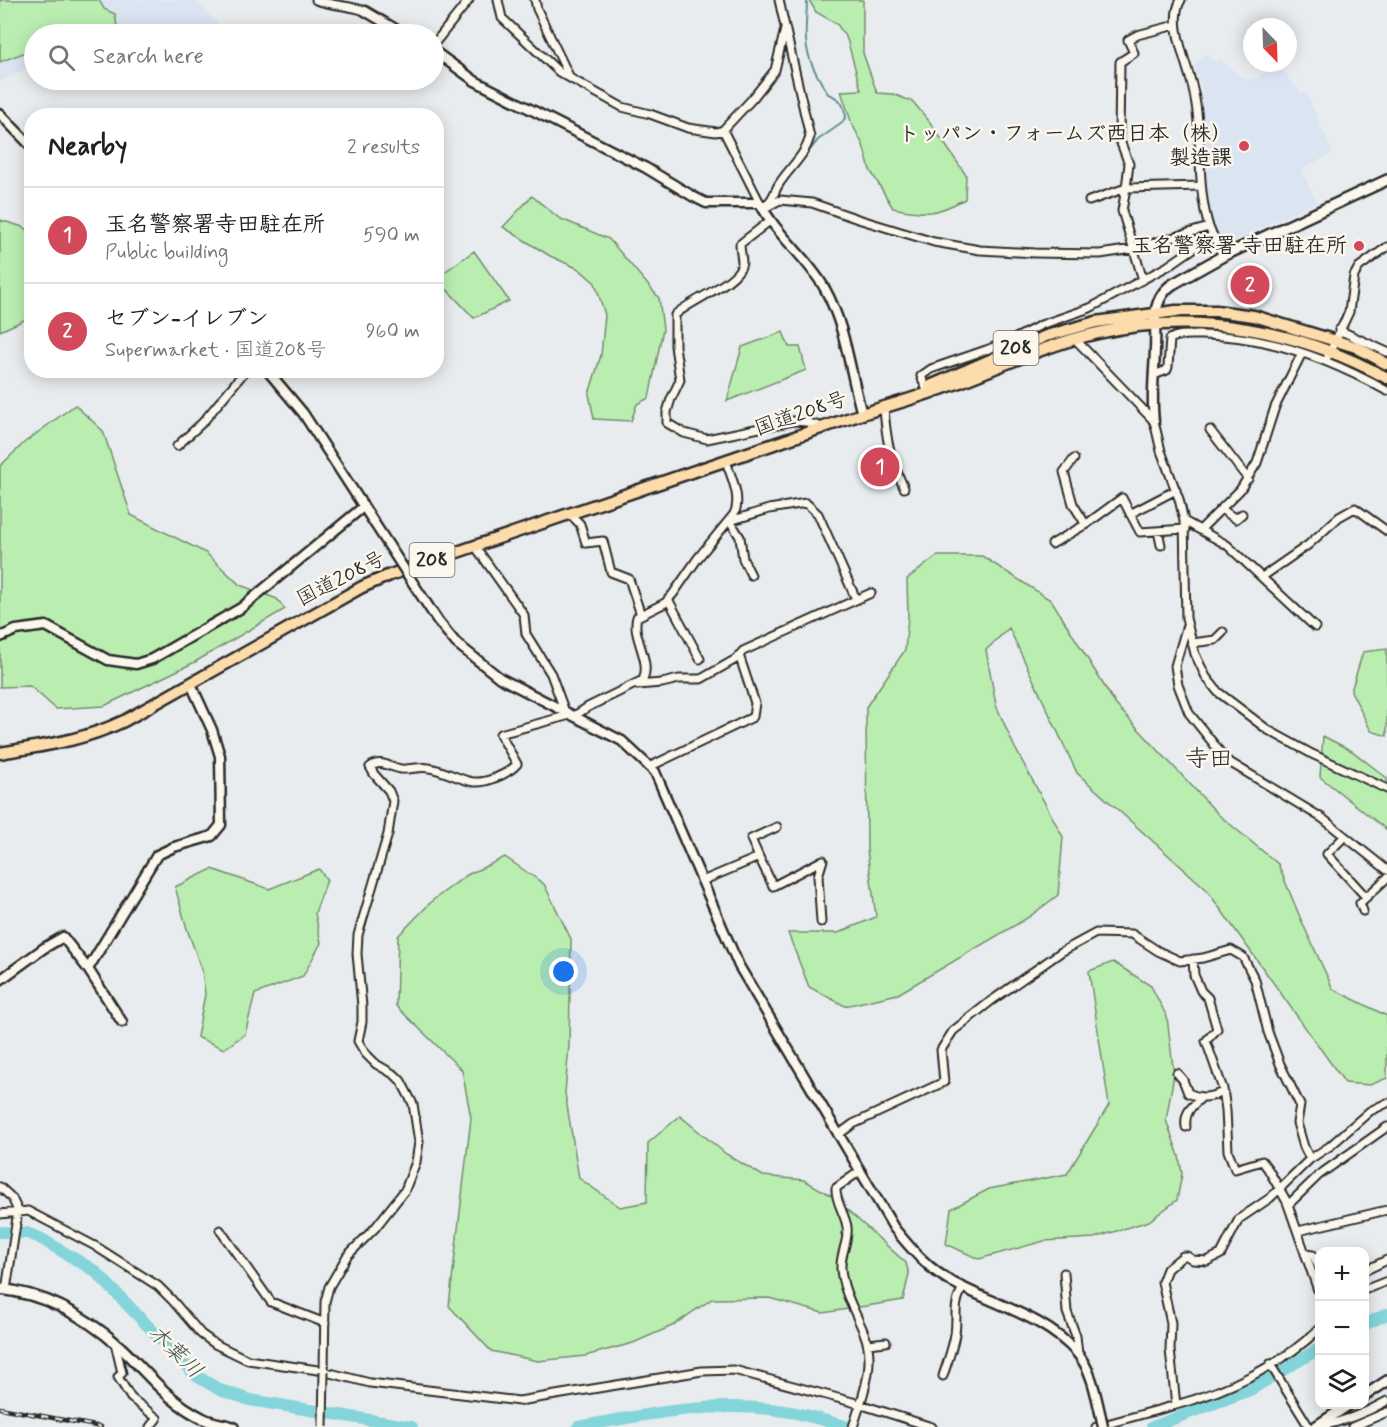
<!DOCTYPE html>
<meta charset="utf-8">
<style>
:root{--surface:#fff;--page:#f2f2f2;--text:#202124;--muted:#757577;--line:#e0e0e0;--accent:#d1495b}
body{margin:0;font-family:Mynerve,"Klee One",sans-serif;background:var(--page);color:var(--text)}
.controls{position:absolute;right:18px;bottom:18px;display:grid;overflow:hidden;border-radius:12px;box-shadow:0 3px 15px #0003}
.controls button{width:54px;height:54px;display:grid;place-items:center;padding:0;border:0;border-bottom:2px solid var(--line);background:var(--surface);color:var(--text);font:30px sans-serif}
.compass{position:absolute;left:1243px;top:18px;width:54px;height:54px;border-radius:50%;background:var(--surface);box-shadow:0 3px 15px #0003;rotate:157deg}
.you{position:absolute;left:564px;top:972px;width:21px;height:21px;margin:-15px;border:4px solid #fff;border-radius:50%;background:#1a73e8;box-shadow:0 0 0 9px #1a73e833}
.badge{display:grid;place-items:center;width:39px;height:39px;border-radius:50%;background:var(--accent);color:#fff;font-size:20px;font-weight:700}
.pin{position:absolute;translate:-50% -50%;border:3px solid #fff;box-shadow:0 2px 6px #0006}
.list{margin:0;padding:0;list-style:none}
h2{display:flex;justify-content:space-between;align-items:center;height:78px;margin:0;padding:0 24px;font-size:26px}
h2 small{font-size:20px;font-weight:400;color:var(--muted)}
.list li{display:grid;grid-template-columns:39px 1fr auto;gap:18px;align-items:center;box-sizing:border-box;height:96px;padding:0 24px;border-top:2px solid var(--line)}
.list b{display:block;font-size:22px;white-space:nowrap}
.list p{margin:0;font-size:20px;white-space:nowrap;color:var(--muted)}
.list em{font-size:20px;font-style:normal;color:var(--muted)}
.icon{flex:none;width:33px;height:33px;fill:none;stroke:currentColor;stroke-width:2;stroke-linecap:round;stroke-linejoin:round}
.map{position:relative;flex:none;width:1387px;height:1427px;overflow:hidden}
.search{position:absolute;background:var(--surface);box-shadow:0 3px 15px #0003;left:24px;top:24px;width:420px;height:66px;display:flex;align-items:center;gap:15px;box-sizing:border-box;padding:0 21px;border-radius:33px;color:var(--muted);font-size:22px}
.panel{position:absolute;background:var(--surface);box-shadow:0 3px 15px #0003;left:24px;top:108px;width:420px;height:270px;border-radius:24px}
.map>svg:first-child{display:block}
.built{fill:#dbe4f1}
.green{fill:#baeeb0;stroke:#728c6e;stroke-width:1.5}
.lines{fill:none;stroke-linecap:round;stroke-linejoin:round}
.stream{stroke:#609194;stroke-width:2}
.river{stroke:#84d5da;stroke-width:12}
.minor-casing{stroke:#2b2b2b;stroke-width:11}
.tertiary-casing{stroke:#2b2b2b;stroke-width:13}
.secondary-casing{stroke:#2b2b2b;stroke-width:14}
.trunk-casing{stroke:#2b2b2b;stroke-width:15}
.minor{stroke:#fbf7ec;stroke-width:7}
.tertiary{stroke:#fbf7ec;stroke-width:8}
.secondary{stroke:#fbf7ec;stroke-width:9}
.trunk{stroke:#fddcac;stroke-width:10}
.rail-casing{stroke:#2b2b2b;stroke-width:4.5}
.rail{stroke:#fbf7ec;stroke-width:2;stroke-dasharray:7;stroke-linecap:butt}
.minor-bridge-casing{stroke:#2b2b2b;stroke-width:11;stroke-linecap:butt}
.tertiary-bridge-casing{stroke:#2b2b2b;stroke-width:13;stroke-linecap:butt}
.minor-bridge{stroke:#fbf7ec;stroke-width:7}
.tertiary-bridge{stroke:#fbf7ec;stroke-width:8}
.poi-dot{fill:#d1495b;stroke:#fbf7ec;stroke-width:2}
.labels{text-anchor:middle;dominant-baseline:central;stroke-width:5;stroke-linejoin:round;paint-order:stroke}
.shield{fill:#fbf7ec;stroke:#696865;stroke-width:1.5}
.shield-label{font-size:20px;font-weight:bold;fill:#2b2b2b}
.poi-label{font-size:21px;font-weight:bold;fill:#2b2b2b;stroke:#fbf7ec;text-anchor:end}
.street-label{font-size:21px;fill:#2b2b2b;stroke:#fbf7ec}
.water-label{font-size:22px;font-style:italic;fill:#415657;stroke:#fbf7ec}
.quarter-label{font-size:24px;fill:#2b2b2b;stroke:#fbf7ec}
</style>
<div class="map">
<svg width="1387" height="1427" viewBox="0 0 1387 1427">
<rect width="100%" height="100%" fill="#e8ecef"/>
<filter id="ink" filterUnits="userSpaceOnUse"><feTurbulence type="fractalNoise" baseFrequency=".0167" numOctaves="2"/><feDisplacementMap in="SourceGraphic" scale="12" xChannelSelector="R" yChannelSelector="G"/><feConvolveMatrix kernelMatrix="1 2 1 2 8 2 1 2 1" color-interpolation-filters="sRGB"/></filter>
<g filter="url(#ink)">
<!-- built -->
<path class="built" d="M0,0h196l28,30 -7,4h-183v31l-34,17z
M1205,54l12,8 2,-3 26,20 11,-1 21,-14 24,29h5l27,60 -32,16 16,33 -84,39h-8l-7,-3 -7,-13 -3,-13 -9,-112 3,-12 -8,-21z"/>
<!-- green -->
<path class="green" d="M0,0h99l5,9 11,5 2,13 -41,7h-42v15l-34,13z
M809,0h54v53l14,40 16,1 20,8 16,19 37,54 -1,24c-30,16 -38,16 -72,9l-23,-38 -7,-25 -11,-21 -11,-33 20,-1 -14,-51 -10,-15 -21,-12z
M532,196l27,22 50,21 50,59 4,31 -14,69 -12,6 -6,17 -37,-2 -5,-25 12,-39 4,-40 -10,-32 -16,-14 -29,-13 -47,-29z
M0,220l23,7 9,5 -1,85 -31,14z
M474,251l35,50 -35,17 -38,-40z
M783,332l6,15h11l6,23 -79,31 15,-54z
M75,405l28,26 28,84 75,38 34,32 37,14 8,10 -90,53 -91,44 -48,3 -26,-23 -30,1v-221l25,-24z
M937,556h45l70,45 64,104 103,110 59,49 24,58 31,67 54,27v62l-17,7 -25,-2 -139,-194 -129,-116 -68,-145 -23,22 10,55 18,41 49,91 -5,58 -29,22 -131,77 -53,12 -36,-19 -21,-54h50l38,-16 -9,-67 -1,-143 39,-57 3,-33 -1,-38z
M1387,649v87l-16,-5 -20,-40 12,-39z
M1323,736l29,15 35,27v52l-67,-53z
M505,857l39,27 27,55 -2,106 -4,48 14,85 41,29 27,-5 1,-59 32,-27 46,38 37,22 41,4 28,16 74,67 3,11 -6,26 -80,13 -54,-15 -57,1 -40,27 -39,17 -48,13 -47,5 -47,-10 -42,-45 22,-188 -9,-48 -66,-64 2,-70 35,-36 34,-25z
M212,869l57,20 50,-20 8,11 -12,33 6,30 -18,33 -48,18 -10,40 -21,15 -27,-12 8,-43 -3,-24 -15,-41 -12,-42z
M1113,962l38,24 16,31 7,58 -8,45 13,36 3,18 -5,26 -28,21 -55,17 -50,3 -65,18 -33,-15 5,-35 38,-20 78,-15 42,-69 -20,-134z"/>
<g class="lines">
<!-- stream -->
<path class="stream" d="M784,182l34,-42 24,-17 4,-7c-3,-13 -6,-18 -18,-22 -10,-17 -21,-34 -22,-54 -1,-13 1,-27 1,-40"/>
<!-- river -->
<path class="river" d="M0,1232l27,1 13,5 55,33 100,104 25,15 30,10 162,27
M1364,1325l23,-11
M578,1427c68,-13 143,-28 212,-15 19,3 39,10 58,15
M1152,1427l98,-37 70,-42"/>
<defs>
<path id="minor" d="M316,0c16,6 33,5 49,11
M498,0l4,18 57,54 63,35 28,7 38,14 28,4 7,-2 30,-32 22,-28 10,-41
M535,0l2,9 33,69
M1181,0c-14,22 7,65 12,89 11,46 2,93 16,138 4,10 10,20 14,29
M1176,25l-39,10 -9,5 6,13 -14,9 -1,76 10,26 -3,24 75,-2
M434,44l35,-44
M723,130l38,75
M1126,188l-4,23 21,69
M1089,201l37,-13
M767,204c7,-6 7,-12 12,-20 10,-16 26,-28 31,-47l-31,-137
M763,209l17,-9 32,3 46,16 76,23 46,8 55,3 65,1 33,-5 76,-22
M771,220l-31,24c0,7 2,13 2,19 -2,19 -55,39 -67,52v31l5,34 -9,19 -4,13v11l17,10 23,6 86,-18 13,1 17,5
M1339,330l48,22
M1075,339l79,82 7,30 18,48 5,22 2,97 9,36 11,23 12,15 50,38 44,24 75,35
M1328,356l21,-44 5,-36 5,-9 28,-20
M1154,375l13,-5 1,-3 2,-28c8,-5 18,-4 27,-4 67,-1 133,24 190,56
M926,388l-5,-12 10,-7 55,-19 28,-11 27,-14 49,-17 78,-42 45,-31
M884,407c2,33 6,51 20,81
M1210,430l38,49
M177,446l26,-24 43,-52
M1074,459l-10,13 9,32 13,21
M1221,509l15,10 6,-5
M570,514l10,10 6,19 17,-2 8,31 18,7 12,36
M1130,514l46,-24
M1184,521l43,24 88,82
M1201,529l39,-39 17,-27 18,-56 27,-54
M1158,531l3,14
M1052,544l36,-21 34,-25 18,34 45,-3
M475,546l49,69 2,19 25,40 14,38
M751,575l-8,-16 -3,-22 -10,-16 39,-12 37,-6 12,11 38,85
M1262,577l46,-32 31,-28 16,-9 32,23
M668,599l32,60
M1187,625l-12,41 3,19 11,28 24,30 13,17 96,58 65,52
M1192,643l23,-3 8,-8
M637,685l25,-2 17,-4h22l35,-20 7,-8 128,-58
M574,716l14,-9 55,-27c9,-20 -12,-43 -6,-63l28,-14 8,-9 25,-36 36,-44c8,-16 -3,-37 -8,-53
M649,767l104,-50 2,-14 -16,-48
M1344,837l-17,17 39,43
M759,857l-8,-18 26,-12
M702,881l57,-24 14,29 50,-26 -5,16 3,46
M1363,911l-3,-8 27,-25
M1193,959l1,16 7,16 7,7 9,31 -11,12 17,48 3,21 2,41 7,18 27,-8 6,8 19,33 33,94
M1177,1073l6,7 5,13c13,6 22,5 35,-1
M1186,1127c-2,-14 5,-20 15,-29
M838,1135l15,-11 91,-42 -3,-32 12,-19 38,-30 70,-49 35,-19 36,1 26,17 22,10 23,-3 28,-8 12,7 12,23 13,52 12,32 20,41 -3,18 7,24 6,12
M0,1187l12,11 6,13 -12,79
M1288,1205l31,-30 68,-48
M0,1214l28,-3 67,35 63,40 14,14 29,34 14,10 33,16 70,10 52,13 149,18 183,-30 32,-1 122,33 76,24
M220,1230l51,72 54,21
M1298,1231l89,-21
M1305,1254l8,1 7,15
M1364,1271l23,-11
M1064,1273l3,39 9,24 2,18
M1364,1290l23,-9
M1320,1328c-38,37 -93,63 -144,77l-6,-55 1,-27 -9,-41 5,-13 16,-13h4l6,4 14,1 14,-7 18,-35 31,-21 40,-39 20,-13 40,-35 17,-8
M115,1343l7,30 -4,4 13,21 26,20 -7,9
M868,1344l18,-2
M1270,1364l39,63
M324,1371l1,-69 4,-15 18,-31 28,-28 30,-38 11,-28 3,-20 -6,-38 -12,-23 -6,-6 -19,-11 -11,-11 -7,-12 4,-19v-16l-5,-52 1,-19 30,-101 5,-33 -4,-10 -15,-17 -4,-7c10,-8 19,0 31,2 9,1 19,-3 28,-1 15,2 33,13 45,14 13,1 34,-8 43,-18l-17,-30 70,-19
M943,1376c4,-13 10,-28 12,-42 3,-20 -3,-26 8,-47
M853,1427c9,-30 24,-63 11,-94 -8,-20 -22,-43 -23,-65 -1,-14 8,-27 6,-41 -2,-14 -12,-25 -11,-39l24,-17
M1096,1427l80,-22
M1317,1427c26,-5 47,-13 70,-26
M1352,1427l35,-15"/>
<path id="tertiary" d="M365,11l39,23
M434,51l41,30 171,87 48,29 12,6h54c16,32 48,55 65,86 21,38 25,84 37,125
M0,114l32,33
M267,370l36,43 92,142
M1154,421c-4,-32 3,-63 1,-96
M413,583l25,38 18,22 44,35 122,63 33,31 84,194 155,262c18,22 34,41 60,55 41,22 92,34 123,70 15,17 19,43 24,64
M0,637l16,-7 30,-4 62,34 28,4 16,-5 89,-51 122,-101
M88,969l69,-114 17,-8 38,-11 9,-11 -1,-69 -8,-26 -21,-46
M0,980l44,-32 19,-11 25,32 34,53"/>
<path id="secondary" d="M1155,319c1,-14 5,-27 18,-35l50,-28 164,-76
M0,1289c45,5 85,27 119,57 28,26 47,54 83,72 9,5 21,6 31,9
M1364,1396l23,-15
M1315,1427l35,-23"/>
<path id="trunk" d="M930,386l116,-50 50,-14 80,-11h40l38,5 102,31 31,17
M0,753c46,-8 82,-12 124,-32l238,-134 28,-12 472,-161c32,-10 64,-19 95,-31 47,-18 92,-39 141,-50 100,-23 200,-3 289,45"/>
</defs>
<!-- minor casing -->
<use href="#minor" class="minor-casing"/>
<!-- tertiary casing -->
<use href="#tertiary" class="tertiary-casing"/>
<!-- secondary casing -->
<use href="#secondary" class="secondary-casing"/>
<!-- trunk casing -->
<use href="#trunk" class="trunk-casing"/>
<!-- minor -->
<use href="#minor" class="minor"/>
<!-- tertiary -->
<use href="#tertiary" class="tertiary"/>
<!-- secondary -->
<use href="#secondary" class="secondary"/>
<!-- trunk -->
<use href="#trunk" class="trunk"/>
<defs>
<path id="rail" d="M0,1408l101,19"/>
</defs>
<!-- rail casing -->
<use href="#rail" class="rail-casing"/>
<!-- rail -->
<use href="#rail" class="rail"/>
<defs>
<path id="minor-bridge" d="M323,1427l1,-56"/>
<path id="tertiary-bridge" d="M395,555l18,28
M1101,1417l2,10"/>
</defs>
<!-- minor-bridge casing -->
<use href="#minor-bridge" class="minor-bridge-casing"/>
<!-- tertiary-bridge casing -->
<use href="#tertiary-bridge" class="tertiary-bridge-casing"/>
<!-- minor-bridge -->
<use href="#minor-bridge" class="minor-bridge"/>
<!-- tertiary-bridge -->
<use href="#tertiary-bridge" class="tertiary-bridge"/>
</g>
</g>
<!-- markers -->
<g class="poi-dot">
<circle cx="1244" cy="146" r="6"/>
<circle cx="1359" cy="246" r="6"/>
</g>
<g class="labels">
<!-- shield labels -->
<g class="shield">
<rect x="993.5" y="331" width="45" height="34" rx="4.5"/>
<rect x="409.5" y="543" width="45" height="34" rx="4.5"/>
</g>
<g class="shield-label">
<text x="1016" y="348">208</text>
<text x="432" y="560">208</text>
</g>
<!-- poi labels -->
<g class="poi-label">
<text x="1232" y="134">トッパン・フォームズ西日本（株）<tspan x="1232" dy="24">製造課</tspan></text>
<text x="1347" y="246">玉名警察署 寺田駐在所</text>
</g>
<!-- street labels -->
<g class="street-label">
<text transform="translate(801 414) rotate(-19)">国道208号</text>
<text transform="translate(341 579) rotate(-27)">国道208号</text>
</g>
<!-- water labels -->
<g class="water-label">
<text transform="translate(175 1352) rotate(44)">木葉川</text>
</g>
<!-- quarter labels -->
<g class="quarter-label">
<text x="1209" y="759">寺田</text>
</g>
</g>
</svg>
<div class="controls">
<button>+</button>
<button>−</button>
<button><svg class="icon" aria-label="layers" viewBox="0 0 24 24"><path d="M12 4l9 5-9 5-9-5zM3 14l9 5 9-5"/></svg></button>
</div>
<svg class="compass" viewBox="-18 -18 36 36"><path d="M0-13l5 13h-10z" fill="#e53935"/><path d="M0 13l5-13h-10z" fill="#757577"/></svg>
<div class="you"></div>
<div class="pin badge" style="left:880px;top:467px">1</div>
<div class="pin badge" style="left:1250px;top:285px">2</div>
<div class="search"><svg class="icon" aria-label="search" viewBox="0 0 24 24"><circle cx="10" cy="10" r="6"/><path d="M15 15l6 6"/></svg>Search here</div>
<section class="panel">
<h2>Nearby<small>2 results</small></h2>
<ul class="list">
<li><span class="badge">1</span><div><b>玉名警察署寺田駐在所</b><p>Public building</p></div><em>590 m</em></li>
<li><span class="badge">2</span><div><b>セブン-イレブン</b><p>Supermarket · 国道208号</p></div><em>960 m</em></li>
</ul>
</section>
</div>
